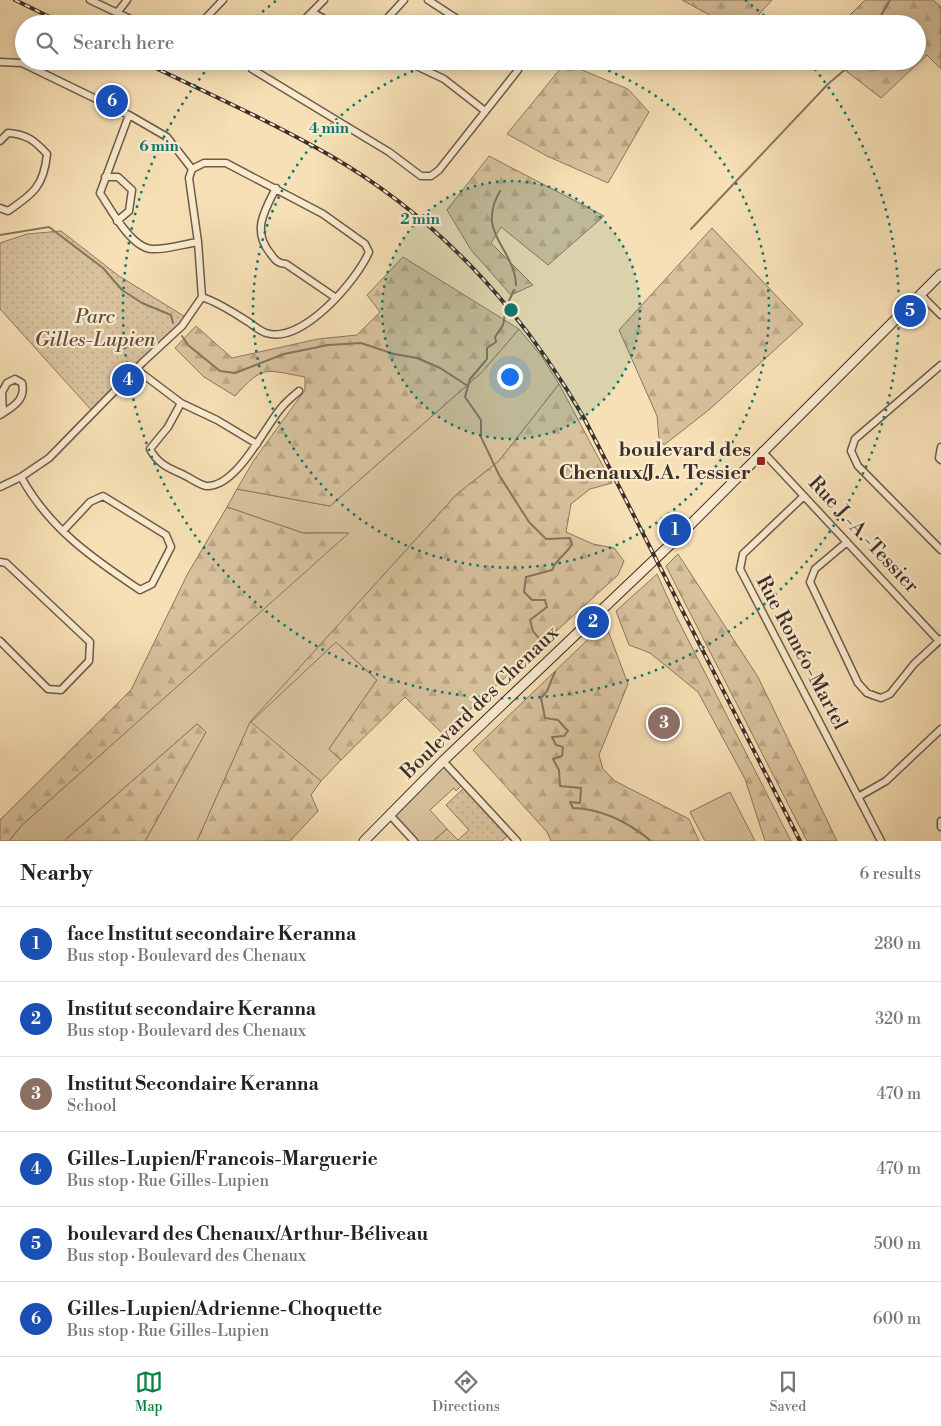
<!DOCTYPE html>
<meta charset="utf-8">
<style>
:root{--surface:#fff;--page:#f6f6f6;--text:#222;--muted:#767676;--line:#e0e0e0;--accent:#0b8043}
body{margin:0;font-family:"Libre Bodoni",serif;background:var(--page);color:var(--text)}
.you{position:absolute;left:509px;top:376px;width:18px;height:18px;margin:-12px;border:4px solid #fff;border-radius:50%;background:#1a73e8;box-shadow:0 0 0 8px #1a73e833}
.badge{display:grid;place-items:center;width:32px;height:32px;border-radius:50%;background:var(--accent);color:#fff;font-size:16px;font-weight:700}
.pin{position:absolute;translate:-50% -50%;border:2px solid #fff;box-shadow:0 1px 5px #0006}
.list{margin:0;padding:0;list-style:none}
h2{display:flex;justify-content:space-between;align-items:center;height:65px;margin:0;padding:0 20px;font-size:21px}
h2 small{font-size:16px;font-weight:400;color:var(--muted)}
.list li{display:grid;grid-template-columns:32px 1fr auto;gap:15px;align-items:center;box-sizing:border-box;height:75px;padding:0 20px;border-top:1px solid var(--line)}
.list b{display:block;font-size:19px;white-space:nowrap}
.list p{margin:0;font-size:16px;white-space:nowrap;color:var(--muted)}
.list em{font-size:16px;font-style:normal;color:var(--muted)}
.icon{flex:none;width:28px;height:28px;fill:none;stroke:currentColor;stroke-width:2;stroke-linecap:round;stroke-linejoin:round}
.map{position:relative;flex:none;width:941px;height:841px;overflow:hidden}
.search{position:absolute;background:var(--surface);box-shadow:0 2px 12px #0003;left:15px;right:15px;top:15px;height:55px;display:flex;align-items:center;gap:12px;box-sizing:border-box;padding:0 18px;border-radius:28px;color:var(--muted);font-size:19px}
.sheet{height:515px;background:var(--surface)}
nav{display:flex;justify-content:space-around;align-items:center;box-sizing:border-box;height:70px;border-top:1px solid var(--line);background:var(--surface);font-size:14px;color:var(--muted)}
nav a{display:grid;justify-items:center;gap:2px}
nav .on{color:var(--accent)}
.map>svg:first-child{display:block}
.green{fill:#d8c29d;stroke:#8b7862}
.forest{fill:url(#forest-firs);stroke:#8b7862}
.park{fill:url(#park-dots);stroke:#8b7862}
.lines{fill:none;stroke-linecap:round;stroke-linejoin:round}
.stream{stroke:#877560;stroke-width:2}
.minor-casing{stroke:#6c5b4b;stroke-width:9}
.secondary-casing{stroke:#3e2f28;stroke-width:11}
.minor{stroke:#faebcf;stroke-width:6}
.secondary{stroke:#faebcf;stroke-width:9}
.rail-casing{stroke:#3e2f28;stroke-width:4}
.rail{stroke:#faebcf;stroke-width:2;stroke-dasharray:5.5;stroke-linecap:butt}
.ring{fill:none;stroke:#0f766e;stroke-width:2.5;stroke-dasharray:2.5 5}
.poi-dot{fill:#8f2418;stroke:#faebcf;stroke-width:2}
.labels{text-anchor:middle;dominant-baseline:central;stroke-width:4.5;stroke-linejoin:round;paint-order:stroke}
.park-label{font-size:20px;font-style:italic;fill:#5d4c3f;stroke:#faebcf}
.poi-label{font-size:20px;font-weight:bold;fill:#3e2f28;stroke:#faebcf;text-anchor:end}
.street-label{font-size:20px;fill:#3e2f28;stroke:#faebcf}
.centre{fill:#0f766e;stroke:#faebcf;stroke-width:2.5}
.ring-label{font-size:15px;text-anchor:middle;font-weight:bold;fill:#0f766e;stroke:#faebcf;stroke-width:4.5;stroke-linejoin:round;paint-order:stroke}
</style>
<div class="map">
<svg width="941" height="841" viewBox="0 0 941 841">
<defs>
<pattern id="forest-firs" width="22" height="20" patternUnits="userSpaceOnUse" patternTransform="scale(1.25)"><rect width="22" height="20" fill="#d8c29d"/><path d="M5 1l3.5 6h-7zM16 11l3.5 6h-7z" fill="#baa787"/></pattern>
<pattern id="park-dots" width="8" height="8" patternUnits="userSpaceOnUse" patternTransform="scale(1.25)"><rect width="8" height="8" fill="#d8c29d"/><path d="M2 2h.1M6 6h.1" fill="none" stroke="#baa787" stroke-width="1.8" stroke-linecap="round"/></pattern>
</defs>
<rect width="100%" height="100%" fill="#f7e0b5"/>
<filter id="stains"><feTurbulence type="fractalNoise" baseFrequency=".004" numOctaves="4"/><feColorMatrix values="0 0 0 0 .2 0 0 0 0 .09 0 0 0 0 .02 0 0 0 .5 -.17"/></filter>
<radialGradient id="worn" r=".72"><stop offset=".6" stop-color="#630" stop-opacity="0"/><stop offset="1" stop-color="#630" stop-opacity=".3"/></radialGradient>
<!-- green -->
<path class="green" d="M519,329l23,28 17,27 -60,77 -42,33 -201,222 80,-74 41,38 -48,69 12,11 -20,21 -71,-58 -53,118h-52l61,-109 -9,-8 -133,117h-55l13,-16 326,-292h-45l-76,-26 10,-18 93,17 152,-134z
M443,761l21,22 -8,8 -2,-3 -24,22 17,19 -14,12h-19l-24,-26z
M730,792l25,49h-50l-15,-29z"/>
<!-- forest -->
<path class="forest" d="M682,0h90l-22,24h-24z
M865,0h68l8,7v62l-14,-14 -46,43 -48,-37h84v-37h-76z
M565,63l63,26 21,23 -41,71 -61,-27 -40,-22z
M489,156l115,60 -56,49 -47,-38 -10,16 42,42 -22,10 -40,-45 -24,-40z
M712,228l91,96 -93,85 -46,36 -5,-6 -2,-23 -38,-86z
M403,257l116,72 -37,43 -152,134 -93,-17 17,-29 51,-70v-13c-40,-7 -41,-13 -70,19l-31,-19 -29,-29 21,-22 36,32 86,-19 39,-4 23,-23 -13,-17z
M559,384l53,99 -22,6 -19,15 -5,28 27,12 21,4 10,13 -6,14 -175,159 -38,-37 -64,63 -12,-11 48,-69 -41,-38 -85,80 70,59 -10,14 7,16 -28,30h-93l53,-119 207,-228 42,-33z
M227,507l76,26h46l-327,292 -13,16h-9v-21l131,-130 56,-115z
M678,554l80,123 79,164h-30l-141,-275z
M657,574l19,42 115,225h-26l-20,-62 -47,-87 -48,-39 -21,-8 -13,-34z
M603,625l4,3 21,56 -29,71 4,14 12,12 74,38 10,22h-148l-4,-9 -74,-82z
M197,724l9,8 -61,109h-81z"/>
<!-- park -->
<path class="park" d="M61,231l58,45 68,42 -94,94 -93,-103v-66l27,-9z
M466,786l44,47 -8,8h-69l14,-12 11,11 11,-10 -23,-25z"/>
<g class="lines">
<!-- stream -->
<path class="stream" d="M876,24l14,-24
M500,191c-25,43 15,57 16,94
M691,229l137,-145 27,-23
M0,235l49,-8 54,41 19,22 20,13 29,12 2,8
M508,303l6,-13
M182,336l6,9 32,26 15,2 49,-19 44,-9 33,-2 33,11 23,4 23,10 28,18 -3,11 16,23v17l18,38 30,47 17,17 24,-1 2,6c-5,10 -15,14 -20,26l-26,7 -2,15 8,8h13l2,7 -17,13 3,11 8,10
M468,385l2,-6 17,-20v-11l9,-6 -1,-5 8,-12 3,-16
M555,672l-8,19 -6,7 4,20 13,2 10,11 -4,5 -12,1 4,8 7,2 -1,9 -9,3 6,11 1,16 21,2 -1,15 -10,-1 3,6c30,1 55,14 78,33"/>
<defs>
<path id="minor" d="M90,0l51,24
M428,0l37,24
M312,12l21,12
M117,13l10,-13
M200,24l23,-24
M300,24l24,-24
M382,24l22,-24
M261,61l-9,8 137,83 32,24h10l8,-6 79,-100v-9
M406,61l38,18 41,32
M0,62l22,1 107,52 38,22 25,32
M129,115l-29,78c10,15 31,55 52,56 14,1 32,-5 46,-7
M0,141l8,-8c19,1 27,8 39,21 -3,32 -14,40 -39,57l-8,-3
M192,169l12,-6h22l97,51 42,30 4,8c-12,28 -67,93 -103,81 -6,-2 -12,-7 -16,-10 -16,-10 -30,-20 -48,-26
M105,177h13l14,13 -3,21 -12,10
M276,188c-12,23 -24,43 -6,65 5,7 7,10 16,11l50,34
M921,295l20,20
M941,365l-86,74 -4,12 7,15 83,84
M136,369l45,34 36,17 40,24
M181,403l-13,24 -18,22c7,14 18,19 32,25 7,3 17,11 24,12 31,2 59,-60 76,-79 5,-6 11,-11 17,-16
M0,415c13,-8 26,-15 22,-32l-7,-4 -8,4 -5,9 1,21
M941,447l-2,11 2,2
M762,451l177,190
M21,477c28,51 71,81 119,113l12,-6 19,-37 -5,-12 -63,-39 -13,6 -27,29
M0,487l21,-10 28,-19 94,-96 39,-36 20,-29 -4,-55 -9,-64 3,-9
M804,496l-61,58 -3,15 141,272
M847,542l-32,27 -5,13 48,101 9,10 8,3 6,2 9,-4 24,-30 27,-25
M0,562l6,1 84,79 -1,19 -28,29 -13,-1 -48,-48
M443,761l74,80
M858,797l28,-16 55,-52
M390,815l24,26
M941,821v6"/>
<path id="secondary" d="M364,841l79,-80 230,-219 268,-268"/>
</defs>
<!-- minor casing -->
<use href="#minor" class="minor-casing"/>
<!-- secondary casing -->
<use href="#secondary" class="secondary-casing"/>
<!-- minor -->
<use href="#minor" class="minor"/>
<!-- secondary -->
<use href="#secondary" class="secondary"/>
<defs>
<path id="rail" d="M15,0l49,24
M141,61c64,31 129,60 190,95 108,63 191,154 253,262l216,423"/>
</defs>
<!-- rail casing -->
<use href="#rail" class="rail-casing"/>
<!-- rail -->
<use href="#rail" class="rail"/>
</g>
<!-- distance rings -->
<circle cx="511" cy="310" r="129" fill="#0f766e" fill-opacity=".12"/>
<g class="ring">
<circle cx="511" cy="310" r="129"/>
<path d="M580 61A258 258 0 1 1 442 61"/>
<path d="M251 22A388 388 0 0 1 277 0M745 0A388 388 0 0 1 771 22M810 63A388 388 0 1 1 212 63"/>
</g>
<!-- markers -->
<rect class="poi-dot" x="756" y="456" width="10" height="10" rx="2.5"/>
<g class="labels">
<!-- park labels -->
<g class="park-label">
<text x="95" y="317">Parc<tspan x="95" dy="23">Gilles-Lupien</tspan></text>
</g>
<!-- poi labels -->
<g class="poi-label">
<text x="751" y="450">boulevard des<tspan x="751" dy="23">Chenaux/J.A. Tessier</tspan></text>
</g>
<!-- street labels -->
<g class="street-label">
<text transform="translate(863 535) rotate(47)">Rue J.-A.-Tessier</text>
<text transform="translate(801 653) rotate(62)">Rue Roméo-Martel</text>
<text transform="translate(480 703) rotate(-44)">Boulevard des Chenaux</text>
</g>
</g>
<circle cx="511" cy="310" r="8" class="centre"/>
<g class="ring-label">
<text x="329" y="133">4 min</text>
<text x="159" y="151">6 min</text>
<text x="420" y="224">2 min</text>
</g>
<rect width="100%" height="100%" filter="url(#stains)"/>
<rect width="100%" height="100%" fill="url(#worn)"/>
</svg>
<div class="you"></div>
<div class="pin badge" style="left:675px;top:530px;background:#1a4fb4">1</div>
<div class="pin badge" style="left:593px;top:622px;background:#1a4fb4">2</div>
<div class="pin badge" style="left:664px;top:723px;background:#8d6e63">3</div>
<div class="pin badge" style="left:128px;top:380px;background:#1a4fb4">4</div>
<div class="pin badge" style="left:910px;top:311px;background:#1a4fb4">5</div>
<div class="pin badge" style="left:112px;top:101px;background:#1a4fb4">6</div>
<div class="search"><svg class="icon" aria-label="search" viewBox="0 0 24 24"><circle cx="10" cy="10" r="6"/><path d="M15 15l6 6"/></svg>Search here</div>
</div>
<section class="sheet">
<h2>Nearby<small>6 results</small></h2>
<ul class="list">
<li><span class="badge" style="background:#1a4fb4">1</span><div><b>face Institut secondaire Keranna</b><p>Bus stop · Boulevard des Chenaux</p></div><em>280 m</em></li>
<li><span class="badge" style="background:#1a4fb4">2</span><div><b>Institut secondaire Keranna</b><p>Bus stop · Boulevard des Chenaux</p></div><em>320 m</em></li>
<li><span class="badge" style="background:#8d6e63">3</span><div><b>Institut Secondaire Keranna</b><p>School</p></div><em>470 m</em></li>
<li><span class="badge" style="background:#1a4fb4">4</span><div><b>Gilles-Lupien/Francois-Marguerie</b><p>Bus stop · Rue Gilles-Lupien</p></div><em>470 m</em></li>
<li><span class="badge" style="background:#1a4fb4">5</span><div><b>boulevard des Chenaux/Arthur-Béliveau</b><p>Bus stop · Boulevard des Chenaux</p></div><em>500 m</em></li>
<li><span class="badge" style="background:#1a4fb4">6</span><div><b>Gilles-Lupien/Adrienne-Choquette</b><p>Bus stop · Rue Gilles-Lupien</p></div><em>600 m</em></li>
</ul>
</section>
<nav>
<a class="on"><svg class="icon" aria-label="map" viewBox="0 0 24 24"><path d="M3 6l6-2 6 2 6-2v14l-6 2-6-2-6 2zM9 4v14M15 6v14"/></svg>Map</a>
<a><svg class="icon" aria-label="directions" viewBox="0 0 24 24"><path d="M12 3l9 9-9 9-9-9zM9 14v-3h6M13 9l2 2-2 2"/></svg>Directions</a>
<a><svg class="icon" aria-label="saved" viewBox="0 0 24 24"><path d="M7 4h10v16l-5-4-5 4z"/></svg>Saved</a>
</nav>
